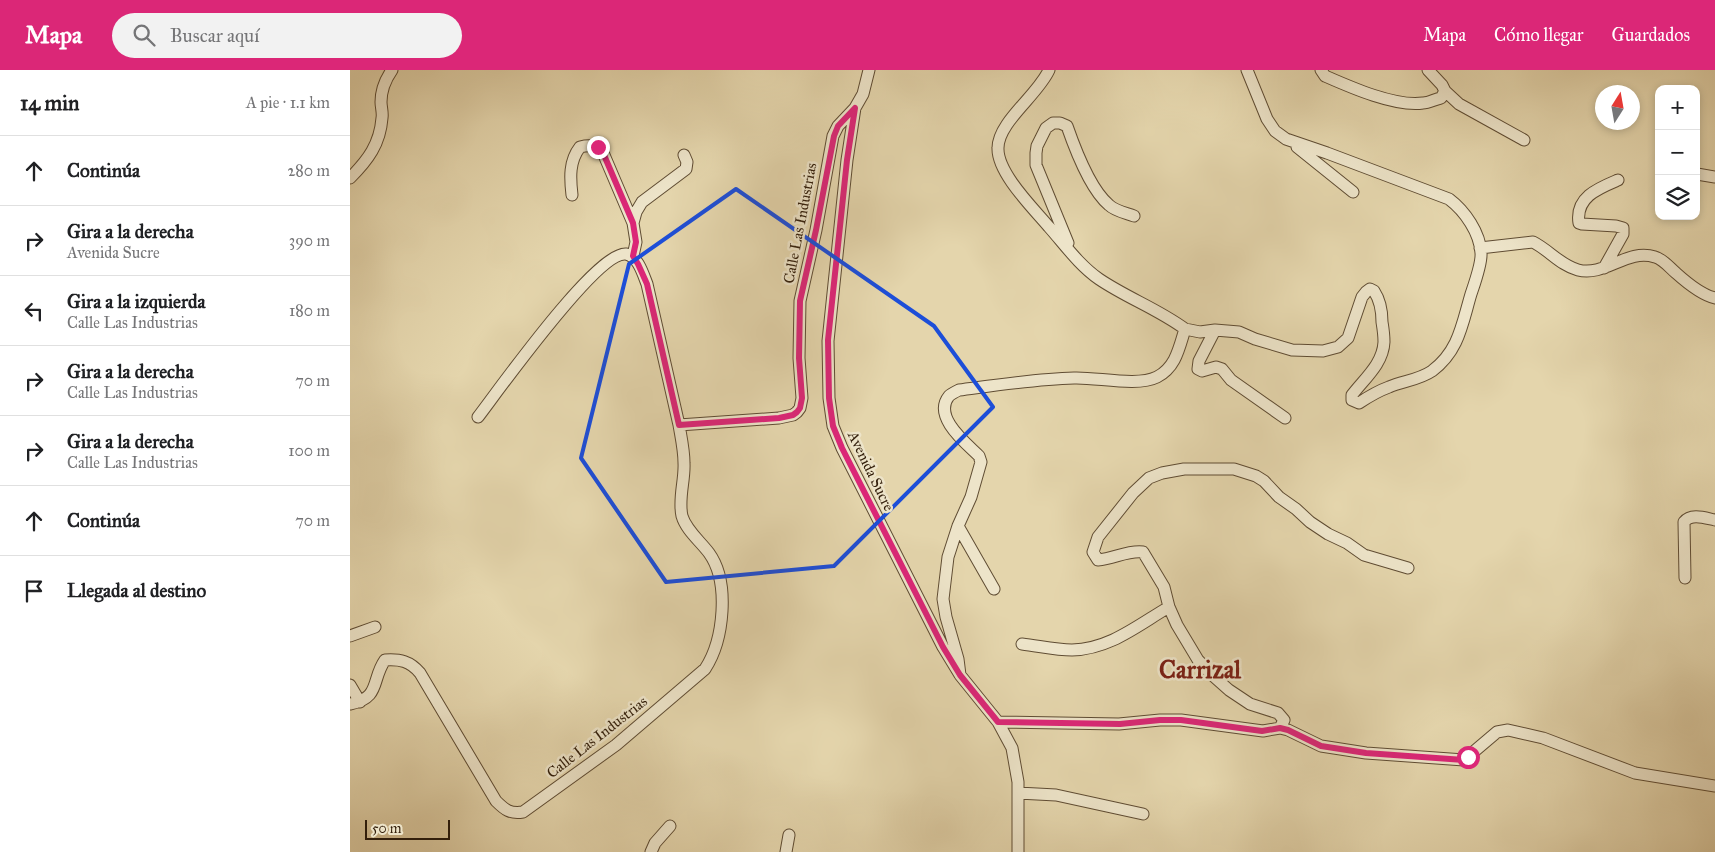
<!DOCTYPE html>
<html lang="es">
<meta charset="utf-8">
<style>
:root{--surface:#fff;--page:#f2f2f2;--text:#202124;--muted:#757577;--line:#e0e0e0;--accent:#db2777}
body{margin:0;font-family:"IM FELL Great Primer",serif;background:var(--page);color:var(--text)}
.controls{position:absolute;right:15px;top:15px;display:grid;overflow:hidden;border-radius:10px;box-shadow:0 2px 8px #0003}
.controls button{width:45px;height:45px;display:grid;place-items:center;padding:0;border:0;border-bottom:1px solid var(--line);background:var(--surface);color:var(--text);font:25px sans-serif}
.compass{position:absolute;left:1245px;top:15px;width:45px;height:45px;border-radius:50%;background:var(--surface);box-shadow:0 2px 8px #0003;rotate:11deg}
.scale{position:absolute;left:15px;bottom:12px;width:85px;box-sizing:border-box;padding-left:5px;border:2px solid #331f0b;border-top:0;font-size:14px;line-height:18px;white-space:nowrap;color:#331f0b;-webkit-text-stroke:4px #ede4c9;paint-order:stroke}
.stop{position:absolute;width:15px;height:15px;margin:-11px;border:4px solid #db2777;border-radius:50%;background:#fff}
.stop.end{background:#db2777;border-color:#fff;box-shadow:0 1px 5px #0008}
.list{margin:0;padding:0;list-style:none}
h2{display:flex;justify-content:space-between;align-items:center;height:65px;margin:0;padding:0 20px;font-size:21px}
h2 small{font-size:16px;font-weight:400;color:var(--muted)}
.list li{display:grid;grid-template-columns:32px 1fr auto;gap:15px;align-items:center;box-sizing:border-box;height:70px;padding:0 20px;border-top:1px solid var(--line)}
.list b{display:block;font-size:19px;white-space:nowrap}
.list p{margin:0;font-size:16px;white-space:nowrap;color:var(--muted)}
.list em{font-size:16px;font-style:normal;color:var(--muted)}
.icon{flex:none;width:28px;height:28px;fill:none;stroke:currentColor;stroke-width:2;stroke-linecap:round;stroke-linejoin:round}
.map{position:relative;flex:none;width:1365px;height:782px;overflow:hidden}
header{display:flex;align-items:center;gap:30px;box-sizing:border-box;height:70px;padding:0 25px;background:var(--accent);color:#fff}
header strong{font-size:24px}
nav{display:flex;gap:28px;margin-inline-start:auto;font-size:18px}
.search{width:350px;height:45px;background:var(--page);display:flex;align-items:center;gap:12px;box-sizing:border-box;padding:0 18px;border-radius:28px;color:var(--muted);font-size:19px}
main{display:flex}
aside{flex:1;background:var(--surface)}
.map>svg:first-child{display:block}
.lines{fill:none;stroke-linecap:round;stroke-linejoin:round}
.minor-casing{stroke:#5f4c33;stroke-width:13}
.minor{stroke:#ede4c9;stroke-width:11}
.route{stroke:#db2777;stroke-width:6}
.marked{fill:none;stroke:#1d4ed8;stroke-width:4;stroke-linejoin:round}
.labels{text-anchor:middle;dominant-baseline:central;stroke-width:5;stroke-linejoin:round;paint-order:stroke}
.street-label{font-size:15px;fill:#331f0b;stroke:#ede4c9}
.town-label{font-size:25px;font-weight:bold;fill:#7a1f14;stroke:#ede4c9}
</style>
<header>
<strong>Mapa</strong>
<div class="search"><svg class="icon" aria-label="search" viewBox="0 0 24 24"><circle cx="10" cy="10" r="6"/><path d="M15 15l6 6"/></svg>Buscar aquí</div>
<nav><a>Mapa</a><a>Cómo llegar</a><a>Guardados</a></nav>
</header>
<main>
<aside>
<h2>14 min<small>A pie · 1.1 km</small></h2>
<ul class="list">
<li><svg class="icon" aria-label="ahead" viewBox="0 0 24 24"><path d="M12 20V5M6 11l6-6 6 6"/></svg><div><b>Continúa</b></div><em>280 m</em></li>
<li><svg class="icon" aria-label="right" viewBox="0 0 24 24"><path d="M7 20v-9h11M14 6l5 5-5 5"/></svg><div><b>Gira a la derecha</b><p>Avenida Sucre</p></div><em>390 m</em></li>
<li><svg class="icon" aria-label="left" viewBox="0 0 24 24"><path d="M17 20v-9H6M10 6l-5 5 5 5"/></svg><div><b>Gira a la izquierda</b><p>Calle Las Industrias</p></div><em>180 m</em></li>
<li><svg class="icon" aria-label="right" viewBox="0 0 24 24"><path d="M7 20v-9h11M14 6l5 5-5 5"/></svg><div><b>Gira a la derecha</b><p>Calle Las Industrias</p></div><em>70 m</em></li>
<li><svg class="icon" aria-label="right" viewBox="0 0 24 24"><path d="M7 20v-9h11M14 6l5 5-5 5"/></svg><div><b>Gira a la derecha</b><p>Calle Las Industrias</p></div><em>100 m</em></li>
<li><svg class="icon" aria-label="ahead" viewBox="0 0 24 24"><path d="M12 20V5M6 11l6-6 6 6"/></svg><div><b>Continúa</b></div><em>70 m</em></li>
<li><svg class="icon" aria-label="arrive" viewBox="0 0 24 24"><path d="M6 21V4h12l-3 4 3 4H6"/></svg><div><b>Llegada al destino</b></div></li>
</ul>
</aside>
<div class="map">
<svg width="1365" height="782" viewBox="0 0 1365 782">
<rect width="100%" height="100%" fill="#e4d5ac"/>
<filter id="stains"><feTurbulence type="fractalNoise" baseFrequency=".004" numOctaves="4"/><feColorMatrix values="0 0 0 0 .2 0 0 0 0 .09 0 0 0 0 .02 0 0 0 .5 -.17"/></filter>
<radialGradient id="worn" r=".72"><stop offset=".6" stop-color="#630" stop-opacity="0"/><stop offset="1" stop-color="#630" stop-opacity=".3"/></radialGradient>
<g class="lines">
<defs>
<path id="minor" d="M519,0l-6,24 -8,14 -8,52 -19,181 1,57 4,28 9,22 101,199 17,28 38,47 14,26 6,34v70
M971,0l4,6c25,11 70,31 98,27 6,0 12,-4 18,-5l4,-7 -3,-6 -14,-15
M1095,21l14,13 65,36
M947,77l56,45
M1347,104l18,3
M0,108c18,-18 30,-34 32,-60 1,-5 -1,-11 -1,-16 0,-12 4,-22 11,-32
M222,125c-2,-17 -3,-34 8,-48 12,-3 17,-1 24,8l29,68 3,19 -3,14
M283,153l3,-11 6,-10 44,-33 1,-7 -3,-7
M718,173l-32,-78v-12l1,-7 9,-18 7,-5h7l7,3c8,23 24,64 42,79 6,6 17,8 25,11
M1130,178l53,-6c16,8 27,23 45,28 27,7 49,-22 77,-13 8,2 15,11 21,16 10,9 26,22 39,25
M1254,198l19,-34v-6l-7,-2 -34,-2 -3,-1c-4,-26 20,-35 39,-43
M835,259l15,3 15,-2 24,2 16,7 37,11 31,1 15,-4 10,-9 14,-41 4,-5 4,-3 4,2c6,9 8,20 8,31 1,6 2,13 2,20 -1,22 -20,37 -32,53v5l7,3c9,-6 19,-12 30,-16 14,-6 30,-7 43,-16 27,-20 30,-47 39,-77 3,-9 11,-31 10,-41 -1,-20 -16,-42 -32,-54l-122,-46 -41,-14 -11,-8 -8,-12 -20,-49
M865,260l-16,31 -1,8 4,2 14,-4 6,2 9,11 54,38
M128,347c20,-26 119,-166 148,-163 12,2 17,20 21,30l32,141
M608,456l36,63
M1335,508l-1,-56c7,-9 21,-4 31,-2
M0,566l25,-9
M672,574c17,2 34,6 50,6 38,-1 66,-25 97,-43
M610,605l-2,-16 -12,-42 -3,-18 5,-42 10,-31 13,-29 10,-35 -2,-6c-12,-12 -47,-39 -30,-60 2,-2 8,-5 10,-6 38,-5 77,-11 115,-12 23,-1 63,9 83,-1 19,-10 22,-29 28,-48 -27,-20 -58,-31 -86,-50 -20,-14 -34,-34 -50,-52 -15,-18 -52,-54 -51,-79 0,-26 40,-53 51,-78
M0,615l10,17
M0,634c31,-6 21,-24 35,-44 15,-1 25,1 35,13l76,128c9,9 14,13 27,11l93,-67 89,-76c19,-29 25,-87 4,-116 -9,-12 -23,-23 -27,-37 -4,-17 3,-36 2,-53 0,-13 -3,-26 -5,-38l100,-7 14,-3 4,-3 3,-4 2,-10 -3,-40 1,-57 16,-71 17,-94 5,-10 17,-18
M648,652l121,2 41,-4h21l82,11 17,-3 4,-8 -6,-7 -28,-9 -21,-14 -18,-16 -13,-14 -21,-35 -8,-18 -5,-20 -21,-35c-16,-2 -29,7 -45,8l-5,-8 5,-15 35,-44 16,-15 13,-5 22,-4h50l22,7 8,5 15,16 17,12 14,13 18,12 19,9 17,12 44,13
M930,658l8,2 33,16 13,2 32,5 98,7 33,-28 11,-2 35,8 92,35 80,13
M668,723l38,2 87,19
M301,782l4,-9 15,-17
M436,782l3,-17"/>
</defs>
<!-- minor casing -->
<use href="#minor" class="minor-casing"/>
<!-- minor -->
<use href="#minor" class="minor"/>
</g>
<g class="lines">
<!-- route -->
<path class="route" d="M248,77l6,8 29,68 3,19 -3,14 5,8 9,20 32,141 100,-7 14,-3 4,-3 3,-4 2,-10 -3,-40 1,-57 16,-71 18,-94 4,-10 17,-18 -8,52 -19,180 1,58 4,28 9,22 101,199 17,28 38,47 122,2 40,-4h21l81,11 18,-3 8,2 33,16 13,2 32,5 98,7 4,-3"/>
</g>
<!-- marked area -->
<path class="marked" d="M386,119l198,137 59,81 -159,159 -168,16 -85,-124 48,-194z"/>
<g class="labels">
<!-- street labels -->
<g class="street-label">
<text transform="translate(450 153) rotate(-79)">Calle Las Industrias</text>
<text transform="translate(521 401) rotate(64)">Avenida Sucre</text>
<text transform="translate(247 667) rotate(-38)">Calle Las Industrias</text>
</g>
<!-- town labels -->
<g class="town-label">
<text x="850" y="599">Carrizal</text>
</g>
</g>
<rect width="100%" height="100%" filter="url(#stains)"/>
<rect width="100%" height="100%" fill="url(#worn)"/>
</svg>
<div class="controls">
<button>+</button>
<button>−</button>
<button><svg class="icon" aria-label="layers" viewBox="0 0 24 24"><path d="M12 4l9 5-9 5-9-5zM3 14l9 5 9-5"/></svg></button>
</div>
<svg class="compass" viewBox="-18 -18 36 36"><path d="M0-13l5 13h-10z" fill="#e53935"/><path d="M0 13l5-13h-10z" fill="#757577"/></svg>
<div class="scale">50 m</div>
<div class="stop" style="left:1118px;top:687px"></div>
<div class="stop end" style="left:248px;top:77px"></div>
</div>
</main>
